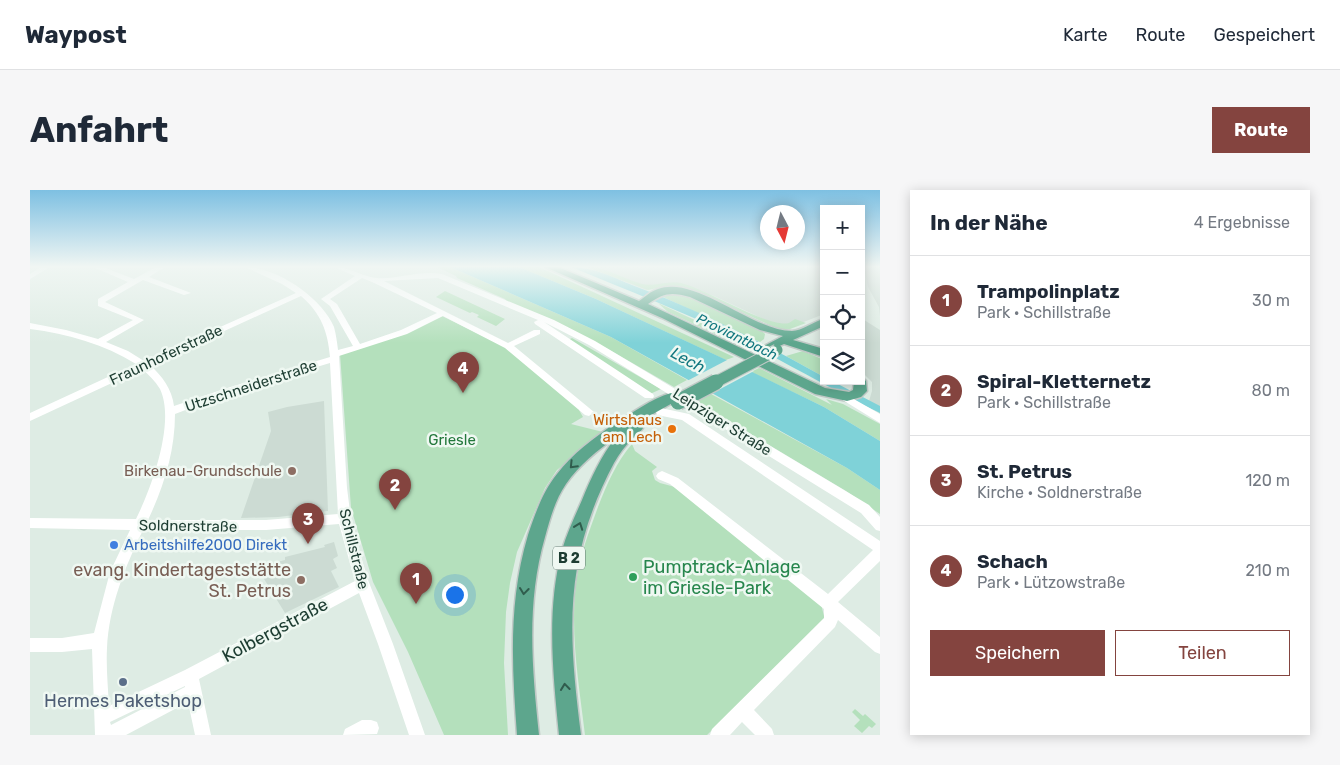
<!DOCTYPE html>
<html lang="de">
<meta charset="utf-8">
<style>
:root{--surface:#fff;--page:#f6f6f7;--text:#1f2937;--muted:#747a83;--line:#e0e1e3;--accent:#84443f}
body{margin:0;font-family:Rubik,sans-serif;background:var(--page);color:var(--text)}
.controls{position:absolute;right:15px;top:15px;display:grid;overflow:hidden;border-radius:0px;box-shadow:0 2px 12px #0003}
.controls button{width:45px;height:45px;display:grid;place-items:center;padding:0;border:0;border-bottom:1px solid var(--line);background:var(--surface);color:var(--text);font:25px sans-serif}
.compass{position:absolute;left:730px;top:15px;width:45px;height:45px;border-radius:50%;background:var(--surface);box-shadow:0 2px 12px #0003;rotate:173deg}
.you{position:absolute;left:424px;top:404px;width:18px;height:18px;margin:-12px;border:4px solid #fff;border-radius:50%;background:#1a73e8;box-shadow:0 0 0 8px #1a73e833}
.badge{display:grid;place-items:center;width:32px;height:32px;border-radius:50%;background:var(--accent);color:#fff;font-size:16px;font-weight:700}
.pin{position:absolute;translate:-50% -41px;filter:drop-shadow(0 1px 2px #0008)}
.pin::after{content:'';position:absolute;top:26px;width:18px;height:15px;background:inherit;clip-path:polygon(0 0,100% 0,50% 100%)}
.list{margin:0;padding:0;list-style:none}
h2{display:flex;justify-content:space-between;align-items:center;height:65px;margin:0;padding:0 20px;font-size:21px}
h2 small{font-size:16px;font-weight:400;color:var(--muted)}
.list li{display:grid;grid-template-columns:32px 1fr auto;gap:15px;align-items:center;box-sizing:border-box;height:90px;padding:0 20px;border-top:1px solid var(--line)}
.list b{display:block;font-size:19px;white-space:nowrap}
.list p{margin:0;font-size:16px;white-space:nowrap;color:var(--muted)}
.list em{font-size:16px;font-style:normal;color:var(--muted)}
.actions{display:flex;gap:10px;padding:15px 20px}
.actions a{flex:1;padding:11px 0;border:1px solid var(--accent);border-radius:0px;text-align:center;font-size:18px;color:var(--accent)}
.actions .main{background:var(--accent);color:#fff}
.icon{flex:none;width:28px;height:28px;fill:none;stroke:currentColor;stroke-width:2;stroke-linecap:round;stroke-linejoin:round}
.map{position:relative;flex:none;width:850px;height:545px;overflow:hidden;border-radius:0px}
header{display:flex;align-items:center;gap:30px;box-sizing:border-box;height:70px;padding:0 25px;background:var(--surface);border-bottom:1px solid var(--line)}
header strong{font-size:24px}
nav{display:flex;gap:28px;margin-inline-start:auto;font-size:18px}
.intro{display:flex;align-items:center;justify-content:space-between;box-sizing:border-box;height:120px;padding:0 30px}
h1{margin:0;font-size:35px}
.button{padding:12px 22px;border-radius:0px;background:var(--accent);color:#fff;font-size:18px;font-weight:700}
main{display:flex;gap:30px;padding:0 30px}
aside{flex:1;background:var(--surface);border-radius:0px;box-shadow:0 2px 12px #0003}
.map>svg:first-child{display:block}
.built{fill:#ccdbd3}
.green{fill:#b4e0bc}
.water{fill:#7fd2d8}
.pier{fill:#deece4}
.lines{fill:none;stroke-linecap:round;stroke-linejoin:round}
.major-casing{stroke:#c0c9c6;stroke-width:3}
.minor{fill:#fff;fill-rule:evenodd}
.major{fill:#5da68d;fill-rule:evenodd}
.major-bridge-far1-casing{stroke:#c0c9c6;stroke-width:13;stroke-linecap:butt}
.major-bridge-casing{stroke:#c0c9c6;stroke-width:18;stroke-linecap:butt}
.major-bridge-far1{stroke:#5da68d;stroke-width:11}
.major-bridge{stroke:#5da68d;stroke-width:15}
.oneway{stroke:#305c4d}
.food-dot{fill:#e8710a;stroke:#eff8f2;stroke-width:2}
.education-dot{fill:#8d6e63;stroke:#eff8f2;stroke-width:2}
.shop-dot{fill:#3f7fe0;stroke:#eff8f2;stroke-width:2}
.leisure-dot{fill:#2e9e5b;stroke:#eff8f2;stroke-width:2}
.service-dot{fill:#5c6f8a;stroke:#eff8f2;stroke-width:2}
.labels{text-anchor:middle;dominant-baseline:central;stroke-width:5;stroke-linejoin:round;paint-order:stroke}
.far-water-label{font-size:14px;font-style:italic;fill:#11777f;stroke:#eff8f2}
.shield{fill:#eff8f2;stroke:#5c756c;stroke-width:1}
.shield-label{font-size:14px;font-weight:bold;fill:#1d3d32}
.street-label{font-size:15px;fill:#1d3d32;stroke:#eff8f2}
.food-label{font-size:15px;fill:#c56008;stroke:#eff8f2;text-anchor:end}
.park-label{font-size:15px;fill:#23783c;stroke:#eff8f2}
.education-label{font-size:15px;fill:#785e54;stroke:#eff8f2;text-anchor:end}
.shop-label{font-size:15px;fill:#366cbe;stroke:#eff8f2;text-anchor:start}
.water-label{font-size:16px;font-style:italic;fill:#11777f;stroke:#eff8f2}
.near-leisure-label{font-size:18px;fill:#27864d;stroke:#eff8f2;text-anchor:start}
.near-education-label{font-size:18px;fill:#785e54;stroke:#eff8f2;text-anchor:end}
.near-street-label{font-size:18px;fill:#1d3d32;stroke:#eff8f2}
.near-service-label{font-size:18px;fill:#4e5e75;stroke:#eff8f2}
</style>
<header>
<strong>Waypost</strong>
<nav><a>Karte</a><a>Route</a><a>Gespeichert</a></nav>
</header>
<div class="intro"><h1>Anfahrt</h1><a class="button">Route</a></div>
<main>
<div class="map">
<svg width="850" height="545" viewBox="0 0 850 545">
<rect width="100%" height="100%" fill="#deece4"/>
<!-- built -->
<path class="built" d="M557,77h237v47l-28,11 -22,-1 -60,-28 -30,-10 -17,-1 -21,5z
M838,77h12v49l-1,-9 -11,-20 -3,-15z
M831,128l19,12v84l-11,-13 3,-10v-9l-11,-11z
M294,211l4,110 -50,6 -37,1 30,-87 -3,-19 19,-5z
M304,352l4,14 -5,3 4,9 -6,3 8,16 -54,26 -24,-39 12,-11 12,-3v-3l40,-10 -1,-2z"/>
<!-- green -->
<path class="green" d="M407,77h13l161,70 76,43 -13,7 -66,-38 -100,-46 -3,-4 -48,-21 -1,-2z
M489,77h20l195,90 -8,3 -130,-61z
M557,77c19,0 37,12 55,17 12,3 26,-4 39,-1 23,5 89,46 108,40 0,0 6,-4 6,-4l11,4 -16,6h-12l-69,-32 -26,-10 -16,-1 -19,4z
M415,101l60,28 -9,7 -19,-9 2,-2 -7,-3 -2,1 -34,-16z
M646,103l14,4 71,33 4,4 -1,5 -4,3 -99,-46z
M628,113l95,44 -5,2 -80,-37z
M412,126l63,31 75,61 -1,2 4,7 -12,7 32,8 -46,38 -12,18 -28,64 -7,31 -4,29 -2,51 4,72h-64l-36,-83 -35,-70 -22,-74 -11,-154 61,-19z
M542,148l89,51 -11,5 -82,-54z
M773,161l21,9v17l-38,-21z
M729,178l73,37 -6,-6 17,5 37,20v17l-56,-34 -73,-35z
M681,204l136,74 33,22v24l-34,-23 -149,-89z
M602,254l3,7 22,16 -5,4 3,9 5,3 15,4 146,117 4,16 -118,115h-122c-6,-50 -15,-101 -9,-151 3,-27 13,-52 22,-77 8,-21 19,-46 34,-63z
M825,519l8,7 2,-2 11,10 -4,4 -3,-2 -7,7 -8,-7 6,-6 -8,-8z"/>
<!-- water -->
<path class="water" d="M420,77h69l77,32 154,72 74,36 56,34v49l-33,-22 -236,-131z
M541,77c22,0 41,10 61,18 66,25 130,57 192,92v4h8l48,25v7c-48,-23 -94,-51 -141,-74 -55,-27 -112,-49 -168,-72z"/>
<!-- pier -->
<path class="pier" d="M699,169l25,12 -45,24 -24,-13z"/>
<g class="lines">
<defs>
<path id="major" d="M515,77h13l81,34c6,-4 12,-10 19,-12 38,-14 94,42 134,42 10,0 22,-10 32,-12v7l-31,14 31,9v8l-40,-13 -14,6 -4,-1 -2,-3 19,-10 -23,-6 -70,-33c-19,-5 -26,-4 -42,7l177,84 24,4 4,-2 1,-9h7v-4l5,4 1,10 -6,6 -14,4 -32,-7 -153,-76z
M641,203l5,2 2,3 -2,3 -39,22 4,1 2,4c-3,5 -7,7 -11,11 -7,7 -13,15 -18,24 -51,96 -46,169 -33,272h-22c-6,-61 -13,-125 3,-185 5,-17 13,-34 20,-50 9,-22 19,-44 34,-63 -18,13 -37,28 -50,47 -11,16 -16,35 -21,53 -19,66 -13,131 -6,198h-22c-5,-68 -9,-133 11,-200 7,-21 15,-44 29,-61 15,-20 37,-36 57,-50 18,-11 37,-25 57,-31z"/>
</defs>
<!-- major casing -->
<use href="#major" class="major-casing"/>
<!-- minor -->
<path class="minor" d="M11,77h9l-20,12v-5z
M63,77h10l31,12 22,-12h9l-16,10 42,16 -7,2 -41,-15 -38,22 39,18 -38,22 22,9 16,10 152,-68 -14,-9 -37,-17c32,0 77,31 89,60 2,7 3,15 4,23l15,-4 -23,-40 -9,-7 34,-23 -21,-9c16,0 27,9 42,11 20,2 43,-8 66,-4l112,46 41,21 274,164 11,12v14l-4,-1 -15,-17 -272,-168 -41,-21 -4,-2 109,72 1,2 -1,2h-8l-110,-74 -1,-2 4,-2 -100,-42 -54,3 124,62 26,-13h6v4l-26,12 80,66 -5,4 -4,-1 -80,-67 -62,-32 -36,18 -68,22 8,132 5,39 16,53 25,64 32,91h-16l-31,-91 -19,-51 -160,86 12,56h-16l-7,-33 -62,33h-31l-3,-86 -30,3h-32v-14h32l32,-5 16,-61 20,-42 -100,-2v-10l106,1c15,-30 40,-97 24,-130 -5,-8 -11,-14 -18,-20l-112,52v-8l106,-49c-32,-20 -68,-30 -106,-35v-6l36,7 32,9 35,-19 -35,-14v-7l30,-17zM332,88l10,4 65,31 -36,17 -41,14 -23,-40 -7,-5zM271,106c20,17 27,36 29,61l-106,32 -50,17c-2,-17 -12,-30 -24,-41zM300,173l8,151 -72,6h-118c16,-34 27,-69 27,-106l55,-21zM309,334l16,57 -170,89 -76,36c-1,-19 -3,-39 -2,-58 2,-42 18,-81 36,-118h123zM155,496v1l-74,38 -1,-3z
M815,204l35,20v9l-39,-24 -1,-2 1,-2z
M631,218l28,6 191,127v20l-42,41 42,35v17l-5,-2 -37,-32 -3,7 -81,83 18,19 2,6h-19l-13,-13 -12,13h-20l2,-6 112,-111v-9l-154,-125 -12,-5 -2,-3 2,-3 4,-2 16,7 150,116 45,-44 -191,-130 -25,-5 -1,-3 1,-3z
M332,530h9l6,2 2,6 -2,6 -34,1 2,-6z"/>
<!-- major -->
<use href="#major" class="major"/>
<defs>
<path id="major-bridge-far1" d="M684,193l63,-33"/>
<path id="major-bridge" d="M648,212l38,-20"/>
</defs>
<!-- major-bridge-far1 casing -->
<use href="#major-bridge-far1" class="major-bridge-far1-casing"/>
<!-- major-bridge casing -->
<use href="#major-bridge" class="major-bridge-casing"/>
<!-- major-bridge-far1 -->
<use href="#major-bridge-far1" class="major-bridge-far1"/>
<!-- major-bridge -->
<use href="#major-bridge" class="major-bridge"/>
</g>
<!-- one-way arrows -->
<defs><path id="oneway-chevron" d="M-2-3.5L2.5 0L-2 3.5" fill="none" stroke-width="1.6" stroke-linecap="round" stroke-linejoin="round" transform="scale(1.25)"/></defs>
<g class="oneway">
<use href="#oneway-chevron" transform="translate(543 275) rotate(134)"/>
<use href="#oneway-chevron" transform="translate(549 336) rotate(-70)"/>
<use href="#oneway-chevron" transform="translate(494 401) rotate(97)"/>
<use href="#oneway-chevron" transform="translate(535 497) rotate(-96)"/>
</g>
<!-- sky -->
<linearGradient id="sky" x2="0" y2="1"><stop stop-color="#7ec0e2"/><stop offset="0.5" stop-color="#f0f6f3"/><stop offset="1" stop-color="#f0f6f3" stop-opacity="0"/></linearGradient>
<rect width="850" height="153" fill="url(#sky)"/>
<!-- markers -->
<circle class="food-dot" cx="642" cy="239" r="5"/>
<g class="education-dot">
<circle cx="262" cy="281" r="5"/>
<circle cx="271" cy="390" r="5"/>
</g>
<circle class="shop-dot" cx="84" cy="355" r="5"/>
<circle class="leisure-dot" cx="603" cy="387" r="5"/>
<circle class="service-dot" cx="93" cy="492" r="5"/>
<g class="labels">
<!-- far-water labels -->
<g class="far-water-label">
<text transform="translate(707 147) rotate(26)">Proviantbach</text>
</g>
<!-- shield labels -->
<rect class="shield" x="523" y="356.5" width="32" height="23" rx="4"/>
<g class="shield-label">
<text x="539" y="368">B 2</text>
</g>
<!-- street labels -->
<g class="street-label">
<text transform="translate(136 165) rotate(-25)">Fraunhoferstraße</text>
<text transform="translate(221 196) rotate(-18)">Utzschneiderstraße</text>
<text transform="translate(692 232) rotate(32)">Leipziger Straße</text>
<text transform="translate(158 336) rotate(1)">Soldnerstraße</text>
<text transform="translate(324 359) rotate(76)">Schillstraße</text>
</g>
<!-- food labels -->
<g class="food-label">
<text x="632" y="230">Wirtshaus<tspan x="632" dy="17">am Lech</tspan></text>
</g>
<!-- park labels -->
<g class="park-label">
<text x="422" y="250">Griesle</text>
</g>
<!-- education labels -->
<g class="education-label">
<text x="252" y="281">Birkenau-Grundschule</text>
</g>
<!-- shop labels -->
<g class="shop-label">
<text x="94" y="355">Arbeitshilfe2000 Direkt</text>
</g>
<!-- water labels -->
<g class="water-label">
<text transform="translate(658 170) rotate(28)">Lech</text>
</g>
<!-- near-leisure labels -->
<g class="near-leisure-label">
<text x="613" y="377">Pumptrack-Anlage<tspan x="613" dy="21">im Griesle-Park</tspan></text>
</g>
<!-- near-education labels -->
<g class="near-education-label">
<text x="261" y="380">evang. Kindertageststätte<tspan x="261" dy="21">St. Petrus</tspan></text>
</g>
<!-- near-street labels -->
<g class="near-street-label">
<text transform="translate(245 440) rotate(-28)">Kolbergstraße</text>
</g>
<!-- near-service labels -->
<g class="near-service-label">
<text x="93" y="511">Hermes Paketshop</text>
</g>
</g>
</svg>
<div class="controls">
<button>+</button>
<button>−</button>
<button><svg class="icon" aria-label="locate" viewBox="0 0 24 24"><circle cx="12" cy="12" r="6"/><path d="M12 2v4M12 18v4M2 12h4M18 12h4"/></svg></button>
<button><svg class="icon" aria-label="layers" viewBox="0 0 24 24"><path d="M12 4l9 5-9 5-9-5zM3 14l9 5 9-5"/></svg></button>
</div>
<svg class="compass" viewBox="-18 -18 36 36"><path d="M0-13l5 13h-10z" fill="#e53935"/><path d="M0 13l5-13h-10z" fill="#747a83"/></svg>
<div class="you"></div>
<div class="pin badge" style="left:386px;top:414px">1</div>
<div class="pin badge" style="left:365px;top:320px">2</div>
<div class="pin badge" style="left:278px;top:354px">3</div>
<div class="pin badge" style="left:433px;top:203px">4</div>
</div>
<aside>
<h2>In der Nähe<small>4 Ergebnisse</small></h2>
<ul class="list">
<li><span class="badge">1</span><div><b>Trampolinplatz</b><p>Park · Schillstraße</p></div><em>30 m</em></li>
<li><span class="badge">2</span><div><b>Spiral-Kletternetz</b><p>Park · Schillstraße</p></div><em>80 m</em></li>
<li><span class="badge">3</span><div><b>St. Petrus</b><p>Kirche · Soldnerstraße</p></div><em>120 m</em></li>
<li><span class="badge">4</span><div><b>Schach</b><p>Park · Lützowstraße</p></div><em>210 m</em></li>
</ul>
<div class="actions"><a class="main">Speichern</a><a>Teilen</a></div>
</aside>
</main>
